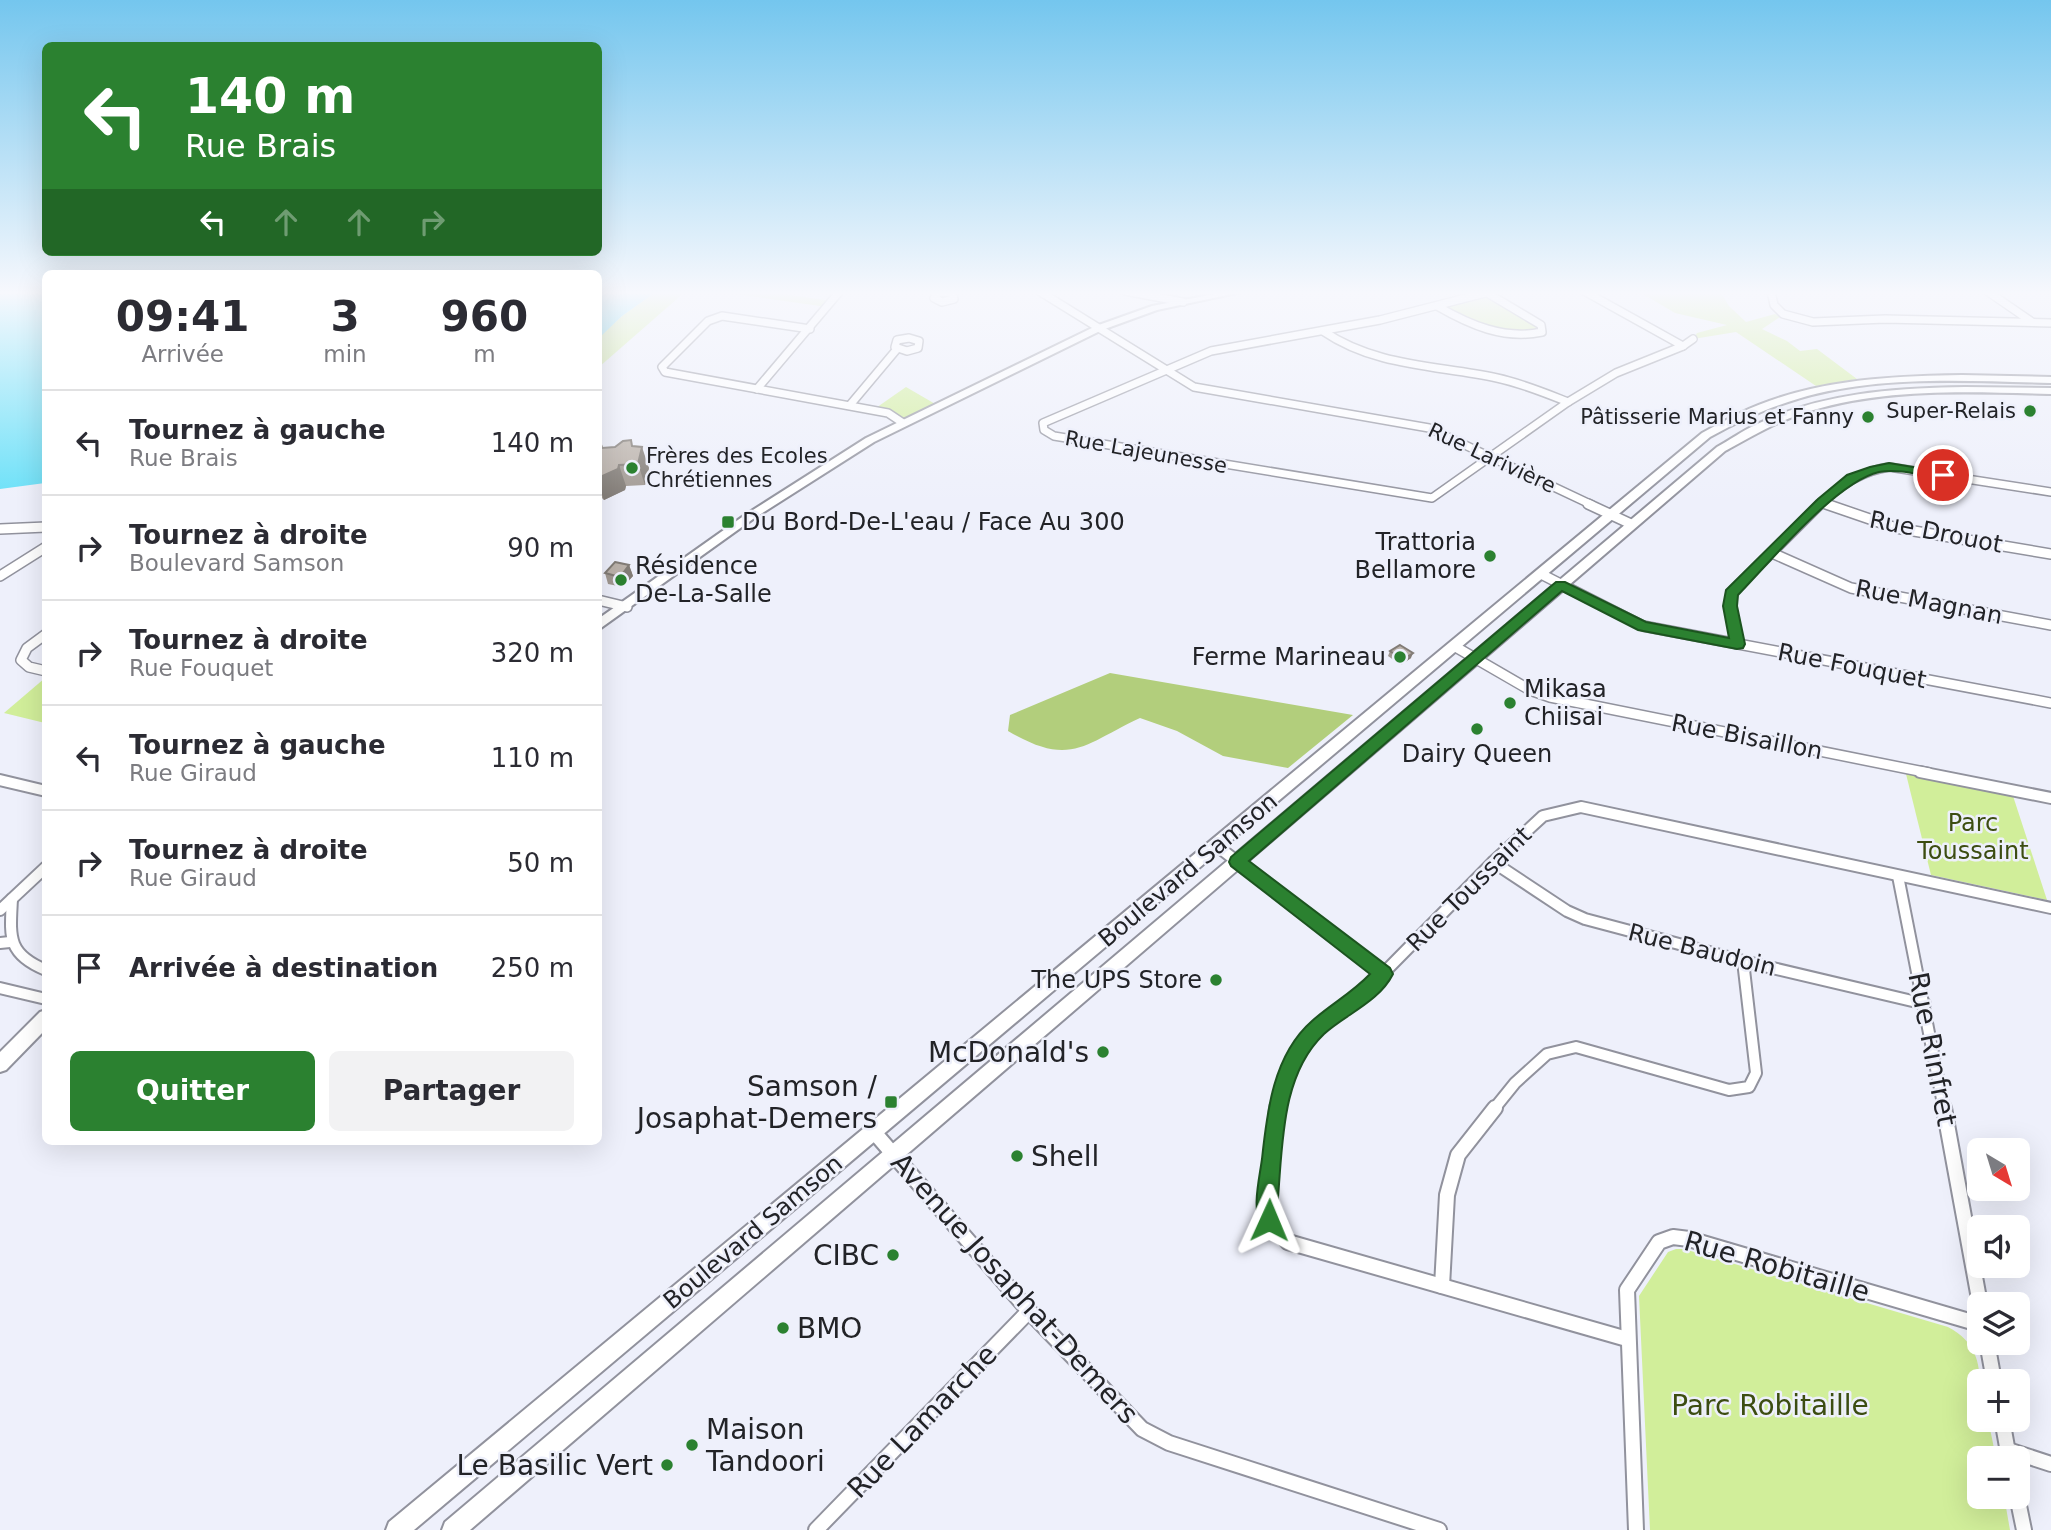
<!DOCTYPE html>
<html lang="fr">
<meta charset="utf-8">
<style>
body{margin:0;font-family:"DejaVu Sans",sans-serif;background:#f2f2f3;color:#2b2b33;height:100vh;display:flex;flex-direction:column;font-size:26px;white-space:nowrap}
*{box-sizing:border-box;margin:0}
p{font-size:23px;color:#7c7c81}
.icon{flex:none;width:38px;height:38px;fill:none;stroke:currentColor;stroke-width:2;stroke-linecap:round;stroke-linejoin:round}
.map{position:relative;flex:1;overflow:hidden}
.drawer{position:absolute;left:42px;top:270px;width:560px;height:875px;display:flex;flex-direction:column;background:#fff;border-radius:10px;box-shadow:0 7px 28px #0002}
.drawer>*{flex:none}
.guide{position:absolute;left:42px;top:42px;width:560px;height:214px;border-radius:10px;box-shadow:0 7px 28px #0002;background:#2b8130;color:#fff;overflow:hidden}
.needle{width:46px;rotate:142deg}
.fabs{position:absolute;left:1967px;top:1138px;display:grid;gap:14px}
.fabs a{display:grid;place-items:center;width:63px;height:63px;border-radius:10px;background:#fff;box-shadow:0 7px 28px #0002;font-size:35px}
.pin{position:absolute;display:grid;place-items:center;width:60px;height:60px;color:#fff;margin:-30px;border:4px solid #fff;border-radius:50%;box-shadow:0 2px 7px #0007}
.me{position:absolute;width:77px;margin:-38px;rotate:1deg;stroke-linejoin:round;filter:drop-shadow(0 0 5px #0008)}
.turn{display:flex;align-items:center;gap:24px;height:147px;padding:0 28px;font-size:32px}
.turn .icon{width:91px;height:91px;stroke-width:2.5}
.turn b{display:block;font-size:49px;line-height:60px}
.lanes{display:flex;align-items:center;height:66px;padding:0 28px;background:#0003;justify-content:center;gap:35px;direction:ltr}
.lanes .off{opacity:.35}
.eta{display:flex;justify-content:space-evenly;align-items:center;height:119px;text-align:center}
.eta b{font-size:42px;font-weight:700;line-height:49px}
.cta{display:flex;gap:14px;margin-top:auto;padding:14px 28px}
.cta a{flex:1;height:80px;border-radius:10px;background:#2b8130;color:#fff;font-size:28px;font-weight:700;line-height:80px;text-align:center}
.cta a+a{background:#f2f2f3;color:#2b2b33}
ul{padding:0;list-style:none}
li{display:flex;align-items:center;gap:21px;height:105px;padding:0 28px;border-top:2px solid #e1e1e2}
li div{flex:1}
li b{display:block;font-size:26px}
li em{font-style:normal}
.map>svg:first-child{display:block}
.green{fill:#d1ee9a}
.forest{fill:#b2ce7c}
.water{fill:#67e0f8}
.lines{fill:none;stroke-linecap:round;stroke-linejoin:round}
.street-far3-casing{stroke:#91929d;stroke-width:10}
.street-far2-casing{stroke:#91929d;stroke-width:12}
.street-far1-casing{stroke:#91929d;stroke-width:14}
.street-casing{stroke:#91929d;stroke-width:18}
.secondary-casing{stroke:#91929d;stroke-width:4}
.street-far3{stroke:#fff;stroke-width:7}
.street-far2{stroke:#fff;stroke-width:9}
.street-far1{stroke:#fff;stroke-width:10}
.street{stroke:#fff;stroke-width:14}
.secondary{fill:#fff;fill-rule:evenodd}
.wall{fill:#a09891}
.shaded-wall{fill:#827c76}
.building{fill:#bab1a9;stroke:#827c76;stroke-width:2}
.route{fill:#2b8130;stroke:#1c541f;stroke-width:2}
.poi-dot{fill:#2b8130;stroke:#eef0fb;stroke-width:2.5}
.labels{text-anchor:middle;stroke-width:5;stroke-linejoin:round;paint-order:stroke}
.far-poi-label{font-size:21px;fill:#222327;stroke:#eef0fb;text-anchor:end}
.far-street-label{font-size:21px;fill:#222327;stroke:#eef0fb}
.poi-label{font-size:24px;fill:#222327;stroke:#eef0fb;text-anchor:start}
.street-label{font-size:24px;fill:#222327;stroke:#eef0fb}
.park-label{font-size:24px;fill:#3c4d11;stroke:#eef0fb}
.near-street-label{font-size:28px;fill:#222327;stroke:#eef0fb}
.near-poi-label{font-size:28px;fill:#222327;stroke:#eef0fb;text-anchor:end}
.near-park-label{font-size:28px;fill:#3c4d11;stroke:#eef0fb}
</style>
<div class="map">
<svg width="2051" height="1530" viewBox="0 0 2051 1530">
<rect width="100%" height="100%" fill="#eef0fb"/>
<g class="green">
<polygon points="657,291 686,291 599,367 598,338 622,316"/>
<polygon points="715,291 785,291 783,294 831,301 827,307"/>
<polygon points="1638,291 1689,294 1687,291 1701,291 1707,295 1721,293 1729,306 1746,322 1775,314 1780,317 1762,329 1787,341 1800,351 1817,349 1857,379 1816,386 1736,332 1693,339 1697,333 1727,325 1675,313"/>
<polygon points="1487,293 1544,329 1530,336 1471,325 1437,306"/>
<polygon points="906,387 937,405 903,423 873,410"/>
<polygon points="45,678 45,723 4,713"/>
<polygon points="1906,774 2013,796 2047,900 1931,875"/>
<path d="M1676,1249h8l264,78c40,21 31,55 31,92h9l8,39h-17v38h25l6,34h-360l-11,-234 29,-44z"/>
</g>
<path class="forest" d="M1110,673l243,42 -65,53 -65,-12 -46,-25 -37,-13c-56,26 -69,50 -132,13l2,-16z"/>
<g class="water">
<polygon points="0,291 46,291 45,483 0,489"/>
<polygon points="599,291 657,291 622,316 599,338"/>
</g>
<g class="lines">
<defs>
<g id="street-far3">
<polyline points="1039,291 1194,387 1429,428 1592,505"/>
<polyline points="1125,291 1183,302"/>
<polyline points="1493,291 1380,320 1211,351 1043,423 1044,430 1054,436 1432,498 1568,402 1616,373 1683,346 1584,291"/>
<polyline points="1771,291 1774,305 1783,314 1813,322 1885,319 2051,323"/>
<polyline points="1987,291 2032,322"/>
<polygon points="947,292 953,294 954,299 942,302 934,298 937,293"/>
<path d="M1437,306c33,19 67,34 105,26l-1,-7 -57,-34"/>
<polyline points="810,329 722,316 708,321 662,367 665,372 888,413 903,423"/>
<path d="M1323,331c53,36 113,34 174,47 24,5 48,15 71,24"/>
<polygon points="909,338 919,341 918,348 907,351 895,347 897,340"/>
<polyline points="1683,346 1693,339"/>
<polyline points="757,389 840,291"/>
<polyline points="850,405 897,349"/>
<polyline points="1822,502 1830,505"/>
<path d="M1819,505c20,-19 42,-34 70,-38l162,25"/>
</g>
<g id="street-far2">
<polyline points="1588,504 1631,524"/>
<polyline points="1826,504 1896,528 2051,554"/>
<polyline points="0,529 46,527"/>
<polyline points="1772,553 1851,588 2051,625"/>
<polyline points="1541,574 1643,626 2051,703"/>
<polyline points="0,576 46,547"/>
<polyline points="598,600 627,607"/>
<polyline points="46,634 27,648 21,660 29,667 46,671"/>
<polyline points="1737,644 1730,605 1731,593 1820,504"/>
<polyline points="1454,646 1530,690 1550,697 1929,773"/>
</g>
<g id="street-far1">
<polyline points="1920,772 2051,798"/>
<polyline points="0,780 46,791"/>
<polyline points="1217,846 1383,974"/>
<polyline points="1493,862 1567,911 1585,919 1743,961 1925,1004"/>
<polyline points="1898,876 1944,1109"/>
<path d="M12,899c-2,38 -5,55 34,71"/>
<polyline points="0,910 46,867"/>
<polyline points="0,943 10,942"/>
<polyline points="0,988 46,999"/>
<polyline points="1277,1109 1296,1057 1317,1028 1360,997 1493,862 1543,816 1581,807 2051,908"/>
<polyline points="1494,1109 1515,1083 1547,1054 1576,1047 1729,1090 1749,1087 1756,1073 1743,961"/>
</g>
<g id="street">
<polyline points="1277,1108 1267,1208 1269,1220 1288,1242 1627,1339"/>
<polyline points="1944,1108 1980,1304"/>
<polyline points="874,1132 1029,1311 1142,1429 1169,1443 1439,1530"/>
<polyline points="1442,1286 1447,1195 1458,1155 1495,1108"/>
<polyline points="1987,1342 1994,1381"/>
<polyline points="2002,1419 2009,1458"/>
<polyline points="2008,1450 2051,1464"/>
<polyline points="2017,1496 2024,1530"/>
<polyline points="816,1530 1029,1311"/>
<polyline points="1636,1530 1627,1290 1659,1242 1673,1237 1689,1239 1979,1324"/>
</g>
<g id="secondary">
<polygon points="1230,291 1246,291 1157,310 1102,330 874,442 753,519 598,630 598,619 745,515 866,438 1096,326 1152,306"/>
<path d="M1962,375l89,2v6c-86,-2 -180,-9 -263,19 -28,9 -53,21 -78,35l-1296,1093h-28l3,-8 1313,-1089c13,-7 25,-14 38,-20 69,-33 148,-37 222,-38z"/>
<path d="M1965,387l86,1v6c-83,-2 -170,-7 -250,20 -27,9 -51,23 -76,37l-1255,1079h-28l3,-8 1272,-1075c13,-7 25,-16 38,-22 65,-32 139,-37 210,-38z"/>
<polygon points="46,1010 46,1029 6,1070 0,1072 0,1052 40,1012"/>
</g>
</defs>
<use href="#street-far3" class="street-far3-casing"/>
<use href="#street-far2" class="street-far2-casing"/>
<use href="#street-far1" class="street-far1-casing"/>
<use href="#street" class="street-casing"/>
<use href="#secondary" class="secondary-casing"/>
<use href="#street-far3" class="street-far3"/>
<use href="#street-far2" class="street-far2"/>
<use href="#street-far1" class="street-far1"/>
<use href="#street" class="street"/>
<use href="#secondary" class="secondary"/>
</g>
<g class="wall">
<polygon points="598,431 603,448 633,446 649,468 645,485 626,486 625,490 604,500 598,494"/>
<polygon points="629,565 633,576 623,587 608,584 605,573"/>
<polygon points="1390,651 1411,658 1401,665 1388,656"/>
</g>
<g class="shaded-wall">
<polygon points="642,447 649,468 645,485 638,464"/>
<polygon points="619,465 626,486 625,490 604,500 598,484 598,478"/>
<polygon points="629,565 633,576 623,587 620,577"/>
<polygon points="1413,653 1411,658 1401,665 1403,660"/>
</g>
<g class="building">
<polygon points="598,434 602,448 615,447 623,441 631,440 632,446 642,447 638,464 619,465 618,469 598,478"/>
<polygon points="615,562 629,565 620,577 605,573"/>
<polygon points="1400,645 1413,653 1403,660 1390,651"/>
</g>
<linearGradient id="sky" x2="0" y2="1"><stop stop-color="#74c6ee"/><stop offset="0.58" stop-color="#f7f8fd"/><stop offset="1" stop-color="#f7f8fd" stop-opacity="0"/></linearGradient>
<rect width="2051" height="505" fill="url(#sky)"/>
<path class="route" d="M1889,463l54,9 6,3 -6,4c-20,-3 -44,-11 -64,-7 -43,10 -109,90 -141,123l-1,11 8,38 -2,4 -6,1 -99,-19 -76,-39 -313,270 141,107 3,6c-14,28 -47,40 -69,60 -45,43 -41,117 -47,174l2,12 -3,8 -7,3 -8,-3c-9,-21 -2,-47 1,-69 5,-47 11,-104 50,-138 19,-17 40,-28 58,-47l-139,-108 -2,-4 2,-5 325,-275h9l81,40 83,16 -6,-32 3,-16 92,-91 29,-24 23,-8z"/>
<g class="poi-dot">
<circle cx="2030" cy="411" r="7"/>
<circle cx="1868" cy="417" r="7"/>
<circle cx="632" cy="468" r="7"/>
<rect x="721" y="515" width="14" height="14" rx="3.5"/>
<circle cx="1490" cy="556" r="7"/>
<circle cx="621" cy="580" r="7"/>
<circle cx="1400" cy="657" r="7"/>
<circle cx="1510" cy="703" r="7"/>
<circle cx="1477" cy="729" r="7"/>
<circle cx="1216" cy="980" r="7"/>
<circle cx="1103" cy="1052" r="7"/>
<rect x="884" y="1095" width="14" height="14" rx="3.5"/>
<circle cx="1017" cy="1156" r="7"/>
<circle cx="893" cy="1255" r="7"/>
<circle cx="783" cy="1328" r="7"/>
<circle cx="692" cy="1445" r="7"/>
<circle cx="667" cy="1465" r="7"/>
</g>
<g class="labels">
<g class="far-poi-label">
<text x="2016" y="418">Super-Relais</text>
<text x="1854" y="424">Pâtisserie Marius et Fanny</text>
<text x="646" y="463" text-anchor="start">Frères des Ecoles<tspan x="646" dy="24">Chrétiennes</tspan></text>
</g>
<g class="far-street-label">
<text transform="translate(1146 452) rotate(10)" y="7">Rue Lajeunesse</text>
<text transform="translate(1492 458) rotate(25)" y="7">Rue Larivière</text>
</g>
<g class="poi-label">
<text x="742" y="530">Du Bord-De-L'eau / Face Au 300</text>
<text x="1476" y="550" text-anchor="end">Trattoria<tspan x="1476" dy="28">Bellamore</tspan></text>
<text x="635" y="574">Résidence<tspan x="635" dy="28">De-La-Salle</tspan></text>
<text x="1386" y="665" text-anchor="end">Ferme Marineau</text>
<text x="1524" y="697">Mikasa<tspan x="1524" dy="28">Chiisai</tspan></text>
<text x="1477" y="762" text-anchor="middle">Dairy Queen</text>
<text x="1202" y="988" text-anchor="end">The UPS Store</text>
</g>
<g class="street-label">
<text transform="translate(1936 532) rotate(11)" y="8">Rue Drouot</text>
<text transform="translate(1929 602) rotate(11)" y="8">Rue Magnan</text>
<text transform="translate(1852 666) rotate(11)" y="8">Rue Fouquet</text>
<text transform="translate(1747 737) rotate(11)" y="8">Rue Bisaillon</text>
<text transform="translate(1188 870) rotate(-40)" y="8">Boulevard Samson</text>
<text transform="translate(1469 889) rotate(-45)" y="8">Rue Toussaint</text>
<text transform="translate(1702 950) rotate(14)" y="8">Rue Baudoin</text>
<text transform="translate(753 1232) rotate(-40)" y="8">Boulevard Samson</text>
</g>
<g class="park-label">
<text x="1973" y="831">Parc<tspan x="1973" dy="28">Toussaint</tspan></text>
</g>
<g class="near-street-label">
<text transform="translate(1933 1049) rotate(79)" y="10">Rue Rinfret</text>
<text transform="translate(1777 1266) rotate(16)" y="10">Rue Robitaille</text>
<text transform="translate(1015 1288) rotate(48)" y="10">Avenue Josaphat-Demers</text>
<text transform="translate(922 1421) rotate(-46)" y="10">Rue Lamarche</text>
</g>
<g class="near-poi-label">
<text x="1089" y="1062">McDonald's</text>
<text x="877" y="1096">Samson /<tspan x="877" dy="32">Josaphat-Demers</tspan></text>
<text x="1031" y="1166" text-anchor="start">Shell</text>
<text x="879" y="1265">CIBC</text>
<text x="797" y="1338" text-anchor="start">BMO</text>
<text x="706" y="1439" text-anchor="start">Maison<tspan x="706" dy="32">Tandoori</tspan></text>
<text x="653" y="1475">Le Basilic Vert</text>
</g>
<g class="near-park-label">
<text x="1770" y="1415">Parc Robitaille</text>
</g>
</g>
</svg>
<div class="fabs">
<a><svg class="needle" viewBox="-14 -14 28 28"><path d="M0-13l5 13h-10z" fill="#e53935"/><path d="M0 13l5-13h-10z" fill="#7c7c81"/></svg></a>
<a><svg class="icon" aria-label="sound" viewBox="0 0 24 24"><path d="M4 9h4l5-4v14l-5-4H4zM17 9q2 3 0 6"/></svg></a>
<a><svg class="icon" aria-label="layers" viewBox="0 0 24 24"><path d="M12 4l9 5-9 5-9-5zM3 14l9 5 9-5"/></svg></a>
<a>+</a>
<a>−</a>
</div>
<div class="pin" style="left:1943px;top:475px;background:#d93025"><svg class="icon" aria-label="arrive" viewBox="0 0 24 24"><path d="M6 21V4h12l-3 4 3 4H6"/></svg></div>
<svg class="me" style="left:1269px;top:1220px" viewBox="-20 -20 40 40"><path d="M0-17L14 15 0 8-14 15z" fill="#2b8130" stroke="#fff" stroke-width="4"/></svg>
<div class="guide">
<div class="turn"><svg class="icon" aria-label="left" viewBox="0 0 24 24"><path d="M17 20v-9H6M10 6l-5 5 5 5"/></svg><div><b>140 m</b>Rue Brais</div></div>
<div class="lanes"><svg class="icon" aria-label="left" viewBox="0 0 24 24"><path d="M17 20v-9H6M10 6l-5 5 5 5"/></svg><svg class="icon off" aria-label="ahead" viewBox="0 0 24 24"><path d="M12 20V5M6 11l6-6 6 6"/></svg><svg class="icon off" aria-label="ahead" viewBox="0 0 24 24"><path d="M12 20V5M6 11l6-6 6 6"/></svg><svg class="icon off" aria-label="right" viewBox="0 0 24 24"><path d="M7 20v-9h11M14 6l5 5-5 5"/></svg></div>
</div>
<section class="drawer">
<div class="eta">
<div><b>09:41</b><p>Arrivée</p></div>
<div><b>3</b><p>min</p></div>
<div><b>960</b><p>m</p></div>
</div>
<ul>
<li><svg class="icon" aria-label="left" viewBox="0 0 24 24"><path d="M17 20v-9H6M10 6l-5 5 5 5"/></svg><div><b>Tournez à gauche</b><p>Rue Brais</p></div><em>140 m</em></li>
<li><svg class="icon" aria-label="right" viewBox="0 0 24 24"><path d="M7 20v-9h11M14 6l5 5-5 5"/></svg><div><b>Tournez à droite</b><p>Boulevard Samson</p></div><em>90 m</em></li>
<li><svg class="icon" aria-label="right" viewBox="0 0 24 24"><path d="M7 20v-9h11M14 6l5 5-5 5"/></svg><div><b>Tournez à droite</b><p>Rue Fouquet</p></div><em>320 m</em></li>
<li><svg class="icon" aria-label="left" viewBox="0 0 24 24"><path d="M17 20v-9H6M10 6l-5 5 5 5"/></svg><div><b>Tournez à gauche</b><p>Rue Giraud</p></div><em>110 m</em></li>
<li><svg class="icon" aria-label="right" viewBox="0 0 24 24"><path d="M7 20v-9h11M14 6l5 5-5 5"/></svg><div><b>Tournez à droite</b><p>Rue Giraud</p></div><em>50 m</em></li>
<li><svg class="icon" aria-label="arrive" viewBox="0 0 24 24"><path d="M6 21V4h12l-3 4 3 4H6"/></svg><div><b>Arrivée à destination</b></div><em>250 m</em></li>
</ul>
<div class="cta"><a>Quitter</a><a>Partager</a></div>
</section>
</div>
